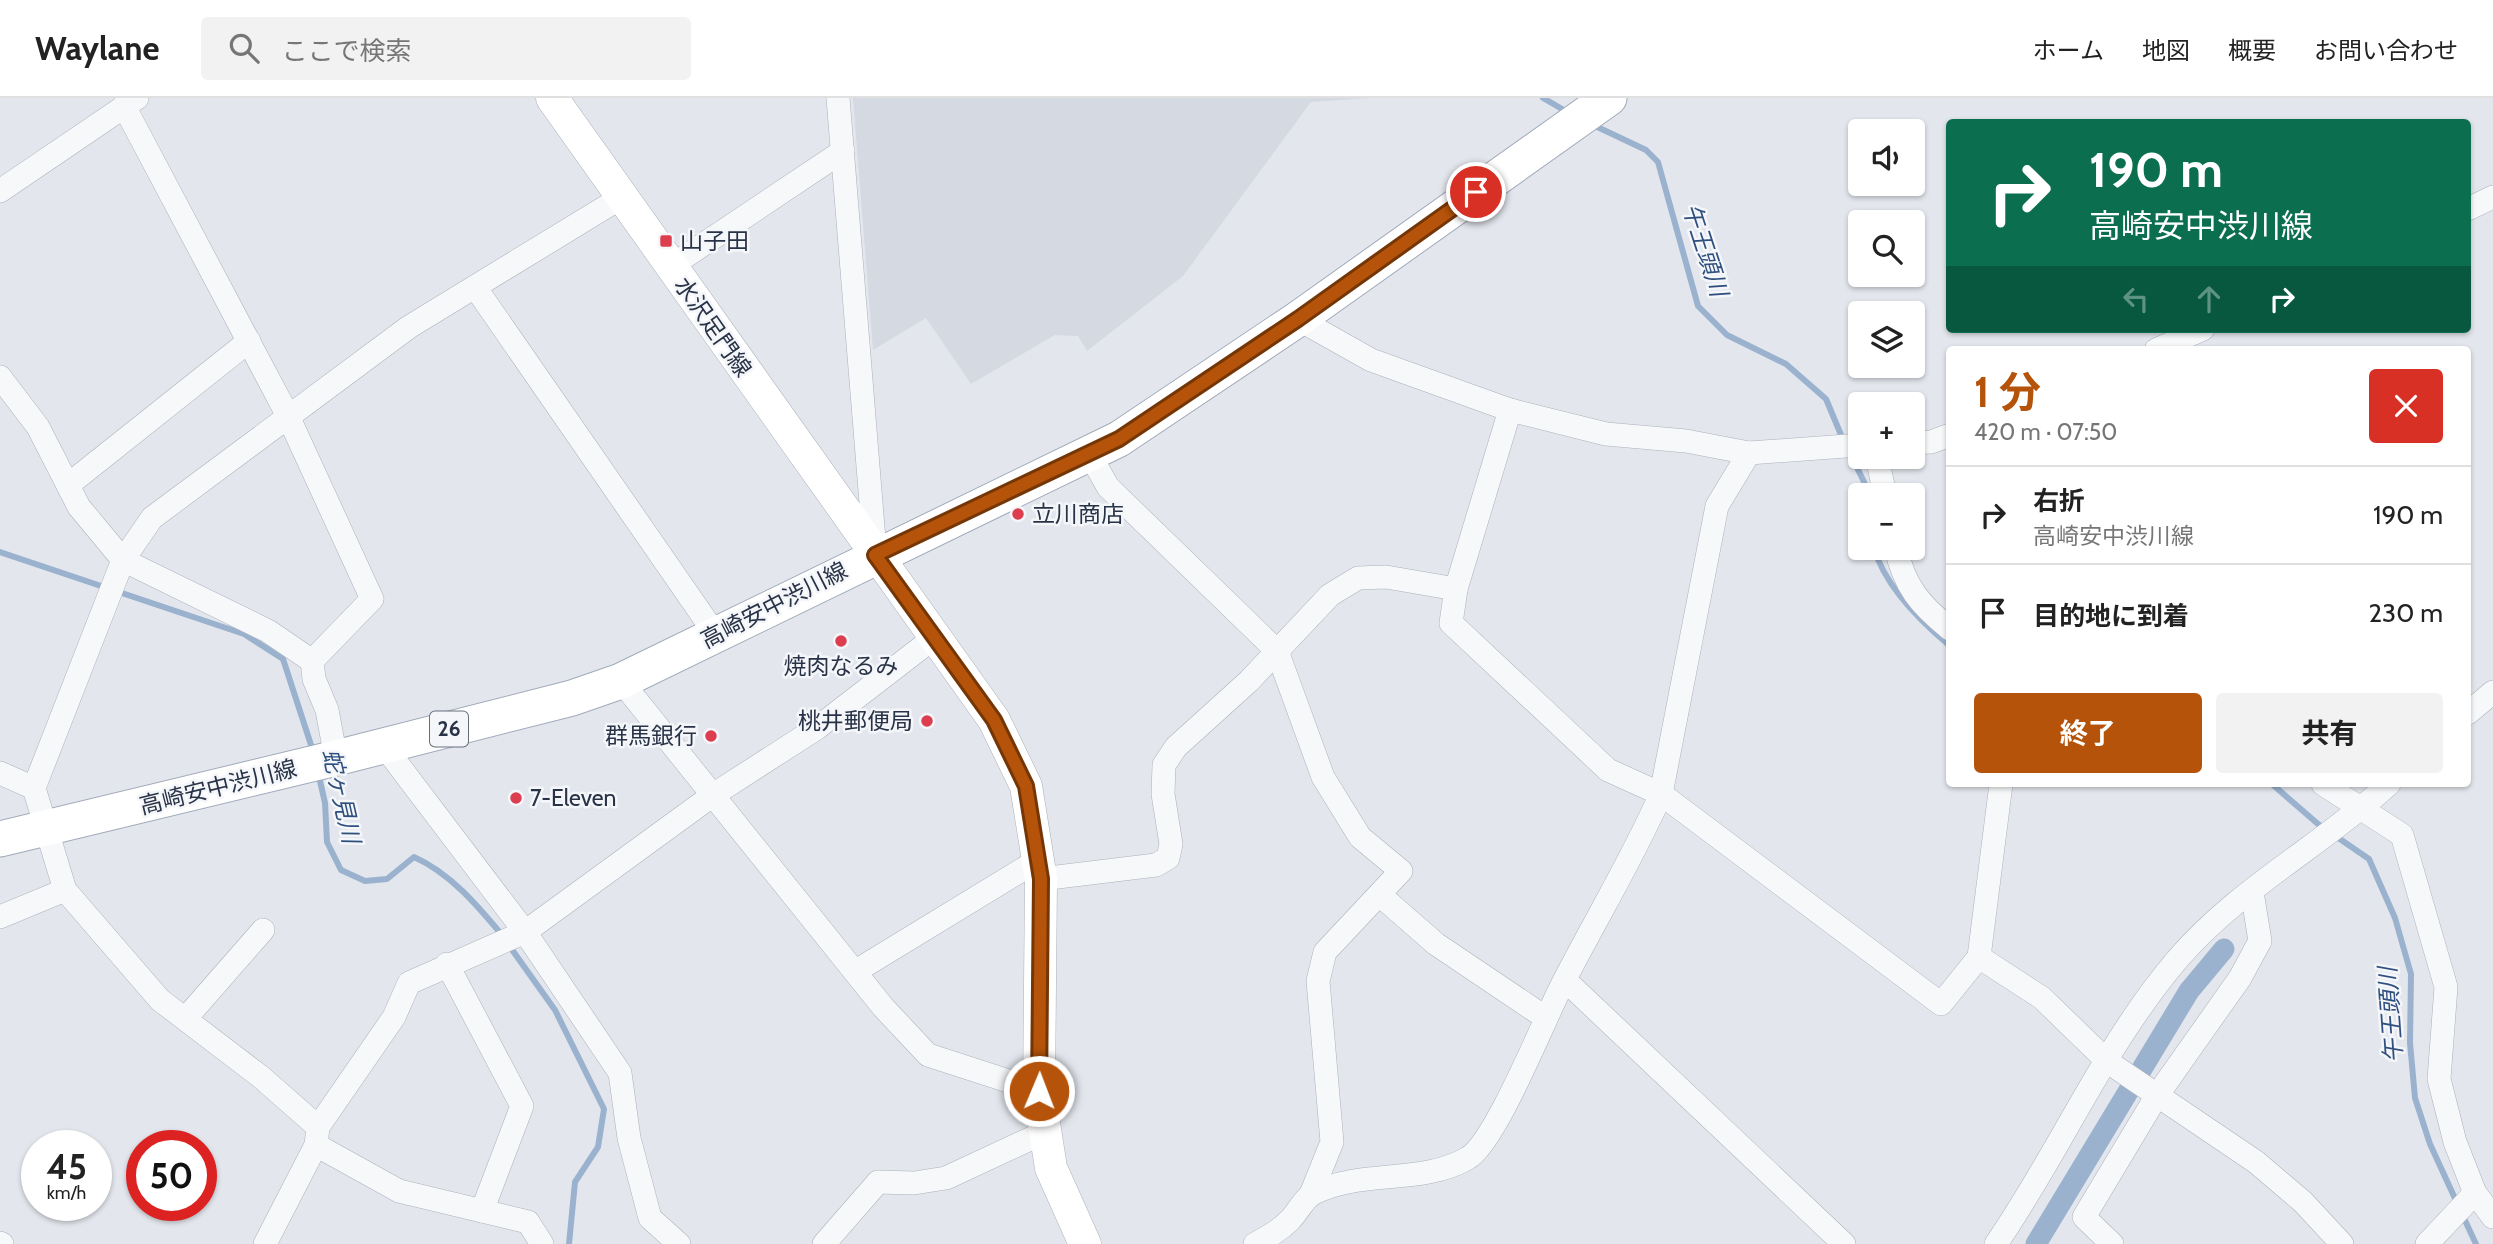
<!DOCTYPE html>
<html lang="ja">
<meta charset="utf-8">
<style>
body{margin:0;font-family:Cabin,"Noto Sans JP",sans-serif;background:#f2f2f2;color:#222;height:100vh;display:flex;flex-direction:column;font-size:26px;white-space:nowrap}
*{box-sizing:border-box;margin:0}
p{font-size:23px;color:#767676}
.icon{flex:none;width:38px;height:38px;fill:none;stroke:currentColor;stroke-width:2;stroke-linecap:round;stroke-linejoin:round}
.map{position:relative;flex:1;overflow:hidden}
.side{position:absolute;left:1946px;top:248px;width:525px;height:441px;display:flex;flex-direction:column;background:#fff;border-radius:7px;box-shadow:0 2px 5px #0004}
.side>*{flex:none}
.guide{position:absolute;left:1946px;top:21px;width:525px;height:214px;border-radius:7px;box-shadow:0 2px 5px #0004;background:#0b6e4f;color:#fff;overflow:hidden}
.buttons{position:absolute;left:1848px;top:21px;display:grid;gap:14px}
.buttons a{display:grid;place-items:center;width:77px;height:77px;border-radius:7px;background:#fff;box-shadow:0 2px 5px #0004;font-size:35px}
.speed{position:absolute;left:21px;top:1032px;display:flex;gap:14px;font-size:35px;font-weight:700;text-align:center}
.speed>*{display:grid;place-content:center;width:91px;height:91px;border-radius:50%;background:#fff;box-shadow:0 2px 5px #0004;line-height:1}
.speed small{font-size:18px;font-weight:400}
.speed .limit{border:10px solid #d22;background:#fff;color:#111}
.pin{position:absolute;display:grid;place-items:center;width:60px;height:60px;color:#fff;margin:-30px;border:4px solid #fff;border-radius:50%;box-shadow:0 2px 7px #0007}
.me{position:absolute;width:77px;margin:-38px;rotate:1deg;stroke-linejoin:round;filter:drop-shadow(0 0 5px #0008)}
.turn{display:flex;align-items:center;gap:24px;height:147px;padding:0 28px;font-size:32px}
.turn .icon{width:91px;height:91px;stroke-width:2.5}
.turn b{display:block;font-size:49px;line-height:60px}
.lanes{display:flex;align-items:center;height:66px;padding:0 28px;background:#0003;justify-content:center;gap:35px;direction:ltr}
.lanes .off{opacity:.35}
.round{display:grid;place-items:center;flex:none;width:74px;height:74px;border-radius:7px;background:#f2f2f2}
.headline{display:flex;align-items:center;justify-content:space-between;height:119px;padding:0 28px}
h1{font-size:42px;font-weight:700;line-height:52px;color:#b45309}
.cta{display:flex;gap:14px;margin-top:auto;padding:14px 28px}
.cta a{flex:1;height:80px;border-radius:7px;background:#b45309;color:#fff;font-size:28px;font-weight:700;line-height:80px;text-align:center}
.cta a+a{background:#f2f2f2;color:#222}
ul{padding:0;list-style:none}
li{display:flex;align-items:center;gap:21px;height:98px;padding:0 28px;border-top:2px solid #e0e0e0}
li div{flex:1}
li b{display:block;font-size:26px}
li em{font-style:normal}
header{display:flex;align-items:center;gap:42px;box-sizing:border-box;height:98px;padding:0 35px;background:#fff;border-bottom:2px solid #e0e0e0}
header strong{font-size:33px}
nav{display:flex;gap:38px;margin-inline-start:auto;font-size:24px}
.search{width:490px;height:63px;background:#f2f2f2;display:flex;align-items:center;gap:18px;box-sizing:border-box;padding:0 24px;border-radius:7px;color:#767676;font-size:26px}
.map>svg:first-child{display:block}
.built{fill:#d4d9e2}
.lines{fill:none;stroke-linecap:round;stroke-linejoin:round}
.stream{stroke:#9bb2cf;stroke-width:6}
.canal{stroke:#9bb2cf;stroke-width:21}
.minor-casing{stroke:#abb1bb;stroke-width:24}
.secondary-casing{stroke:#abb1bb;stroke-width:33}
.primary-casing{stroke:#a1aaba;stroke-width:37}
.minor{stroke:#f7f8fa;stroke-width:23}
.secondary{stroke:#fff;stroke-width:32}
.primary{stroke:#fff;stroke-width:35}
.route-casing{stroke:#753606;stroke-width:18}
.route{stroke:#b45309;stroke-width:12}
.poi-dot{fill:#dc3e4f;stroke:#f4f6f9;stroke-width:2.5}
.labels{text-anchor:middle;stroke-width:5;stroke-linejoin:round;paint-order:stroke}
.shield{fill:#f4f6f9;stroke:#666e7c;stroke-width:2}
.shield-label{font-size:21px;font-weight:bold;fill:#293347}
.poi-label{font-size:23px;fill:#293347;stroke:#f4f6f9;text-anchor:start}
.street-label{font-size:23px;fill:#293347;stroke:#f4f6f9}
.water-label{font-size:24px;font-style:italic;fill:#2f4f7f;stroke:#f4f6f9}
</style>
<header>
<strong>Waylane</strong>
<div class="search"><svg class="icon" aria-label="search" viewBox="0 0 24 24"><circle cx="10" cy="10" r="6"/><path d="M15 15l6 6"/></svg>ここで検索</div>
<nav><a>ホーム</a><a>地図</a><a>概要</a><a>お問い合わせ</a></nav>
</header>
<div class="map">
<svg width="2493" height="1146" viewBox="0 0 2493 1146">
<rect width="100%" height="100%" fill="#e3e7ed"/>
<polygon class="built" points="853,0 1369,0 1311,4 1183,178 1087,253 1078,238 1055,237 971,286 926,220 873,252"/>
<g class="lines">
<g class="stream">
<polyline points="1543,0 1569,15"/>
<polyline points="1591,26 1646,52 1658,64 1698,208 1727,237 1786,266 1826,301 1844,344"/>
<polyline points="1849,353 1865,386 1865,397"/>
<path d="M1874,450c11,38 46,73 76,98"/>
<polyline points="0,454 244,536 283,561 313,653"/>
<path d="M318,674l7,31 2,39 14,28 24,11 22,-2 27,-22c36,16 63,48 88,78"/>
<polyline points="2272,686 2318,726 2369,761 2395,820 2411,876 2410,945 2415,1000 2430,1046 2458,1107"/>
<polyline points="508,846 555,912 604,1011 598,1049 575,1084 569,1146"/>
<polyline points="2462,1116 2476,1146"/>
</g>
<polyline class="canal" points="2036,1146 2189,893 2224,851"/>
<defs>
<g id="minor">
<polyline points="838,0 875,454"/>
<polyline points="124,8 288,318 372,501 312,563"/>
<polyline points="0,93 137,0"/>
<polyline points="2468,111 2493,99"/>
<polyline points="671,168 843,53"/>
<polyline points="475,189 716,537"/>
<polyline points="1298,221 1371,262 1510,312 1606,336 1686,343 1749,355 1860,347"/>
<polyline points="2156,252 2203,231"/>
<polyline points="0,279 38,329 79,409 123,462 268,533 312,563 314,581 327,612 336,660"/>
<polyline points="1510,312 1456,491 1451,525 1608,672 1661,696 1941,906 1979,859 2042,900 2108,964 2256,1064 2303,1104 2342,1146"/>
<polyline points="1913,345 1931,344 1950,337"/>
<polyline points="1089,355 1108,389 1277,553 1323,679 1360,739 1401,773 1325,854 1318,883 1332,1044 1311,1096"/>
<polyline points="1877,359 1885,397"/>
<polyline points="68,387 249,243"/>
<path d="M1896,450c8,38 24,57 54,81"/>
<polyline points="621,583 883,909 928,957 1039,993"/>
<polyline points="2468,615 2493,594"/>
<polyline points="384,648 525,834 620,975 629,1040 650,1120 679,1146"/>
<polyline points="0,675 34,690"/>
<polyline points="2323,686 2402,737 2446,889 2439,981 2455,1044 2475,1095 2493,1119"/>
<polyline points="1041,781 1156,767 1168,760 1171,746 1163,696 1164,667 1176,649 1249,583 1330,497 1358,480 1386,479 1456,491"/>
<polyline points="1381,798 1436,846 1546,920"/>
<polyline points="0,819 65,792"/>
<polyline points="1979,859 2001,686"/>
<polyline points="447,866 522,1008 482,1113"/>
<polyline points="856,873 1038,762"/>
<polyline points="1565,882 1844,1146"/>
<polyline points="186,920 263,832"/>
<polyline points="318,1029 261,979 160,902 65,792 34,690 123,462 152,420 409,229 622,99"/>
<polyline points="316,1047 399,1093 528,1124 542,1146"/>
<polyline points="0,1145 2,1146"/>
<polyline points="265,1146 316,1047 318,1029 394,919 409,885 525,834 713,697 817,630 935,539"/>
<polyline points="824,1146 878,1084 914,1085 946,1080 1045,1034"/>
<path d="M1255,1146c13,-7 24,-13 35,-24 8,-8 14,-22 24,-27 49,-24 108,-8 154,-35 27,-15 76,-138 93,-171 33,-65 71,-127 100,-193l56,-288 32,-53"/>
<path d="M1996,1146c63,-91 108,-198 180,-283 60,-71 145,-115 213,-177"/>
<polyline points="2112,1146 2084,1119 2156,999 2240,880 2260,843 2252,794"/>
<polyline points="2427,1146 2475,1095"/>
</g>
<polyline id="secondary" points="552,0 994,622 1026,688 1041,781 1039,993 1051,1070 1085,1146"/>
<polyline id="primary" points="0,741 336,660 572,600 621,583 1119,341 1298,221 1609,0"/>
</defs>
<use href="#minor" class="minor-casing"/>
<use href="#secondary" class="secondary-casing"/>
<use href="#primary" class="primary-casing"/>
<use href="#minor" class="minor"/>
<use href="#secondary" class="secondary"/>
<use href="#primary" class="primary"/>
</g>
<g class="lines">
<defs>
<polyline id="route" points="1039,993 1041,781 1026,688 994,622 875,457 1119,341 1298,221 1476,94"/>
</defs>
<use href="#route" class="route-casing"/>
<use href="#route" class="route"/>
</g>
<g class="poi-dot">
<rect x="659" y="136" width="14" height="14" rx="3.5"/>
<circle cx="1018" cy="416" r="7"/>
<circle cx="841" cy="543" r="7"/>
<circle cx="927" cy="623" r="7"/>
<circle cx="711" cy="638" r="7"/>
<circle cx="516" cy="700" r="7"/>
</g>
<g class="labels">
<rect class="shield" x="430" y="613.5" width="38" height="35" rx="5"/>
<g class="shield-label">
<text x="449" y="638">26</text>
</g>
<g class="poi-label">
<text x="680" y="151">山子田</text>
<text x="1032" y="424">立川商店</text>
<text x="841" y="576" text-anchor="middle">焼肉なるみ</text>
<text x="913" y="631" text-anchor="end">桃井郵便局</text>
<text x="697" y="646" text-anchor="end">群馬銀行</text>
<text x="530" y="708">7-Eleven</text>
</g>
<g class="street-label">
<text transform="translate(713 229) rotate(55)" y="8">水沢足門線</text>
<text transform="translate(774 507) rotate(-27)" y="8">高崎安中渋川線</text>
<text transform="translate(218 689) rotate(-14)" y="8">高崎安中渋川線</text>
</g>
<g class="water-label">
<text transform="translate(1705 152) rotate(72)" y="8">午王頭川</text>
<text transform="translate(341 698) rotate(77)" y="8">蛇ヶ見川</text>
<text transform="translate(2391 917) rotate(-94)" y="8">午王頭川</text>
</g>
</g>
</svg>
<div class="buttons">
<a><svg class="icon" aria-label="sound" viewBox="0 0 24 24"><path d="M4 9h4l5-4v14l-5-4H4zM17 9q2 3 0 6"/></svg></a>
<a><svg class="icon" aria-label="search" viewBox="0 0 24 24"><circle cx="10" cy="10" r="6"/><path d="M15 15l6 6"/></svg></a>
<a><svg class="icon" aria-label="layers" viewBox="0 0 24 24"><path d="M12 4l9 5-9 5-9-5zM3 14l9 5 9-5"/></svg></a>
<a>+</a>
<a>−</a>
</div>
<div class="speed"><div>45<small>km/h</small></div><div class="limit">50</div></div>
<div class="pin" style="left:1476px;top:94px;background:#d93025"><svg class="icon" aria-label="arrive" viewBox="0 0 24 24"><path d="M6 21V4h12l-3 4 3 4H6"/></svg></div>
<svg class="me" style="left:1039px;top:993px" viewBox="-20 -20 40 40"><circle r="17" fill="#b45309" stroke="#fff" stroke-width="3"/><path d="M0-11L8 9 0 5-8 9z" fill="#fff"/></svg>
<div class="guide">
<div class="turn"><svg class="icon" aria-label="right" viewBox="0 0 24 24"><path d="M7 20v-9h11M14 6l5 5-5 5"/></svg><div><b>190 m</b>高崎安中渋川線</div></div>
<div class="lanes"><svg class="icon off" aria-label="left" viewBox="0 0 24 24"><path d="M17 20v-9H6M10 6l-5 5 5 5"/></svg><svg class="icon off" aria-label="ahead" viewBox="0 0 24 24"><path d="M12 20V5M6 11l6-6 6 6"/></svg><svg class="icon" aria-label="right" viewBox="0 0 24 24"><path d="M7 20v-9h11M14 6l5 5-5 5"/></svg></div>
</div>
<section class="side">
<div class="headline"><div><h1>1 分</h1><p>420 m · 07:50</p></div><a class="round" style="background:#d93025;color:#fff"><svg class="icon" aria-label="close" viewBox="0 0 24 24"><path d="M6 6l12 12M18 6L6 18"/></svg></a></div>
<ul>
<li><svg class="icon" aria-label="right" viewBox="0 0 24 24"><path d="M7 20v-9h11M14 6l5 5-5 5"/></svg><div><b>右折</b><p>高崎安中渋川線</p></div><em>190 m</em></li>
<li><svg class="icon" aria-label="arrive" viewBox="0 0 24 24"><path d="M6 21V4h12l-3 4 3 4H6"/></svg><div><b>目的地に到着</b></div><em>230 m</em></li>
</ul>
<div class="cta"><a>終了</a><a>共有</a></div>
</section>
</div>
